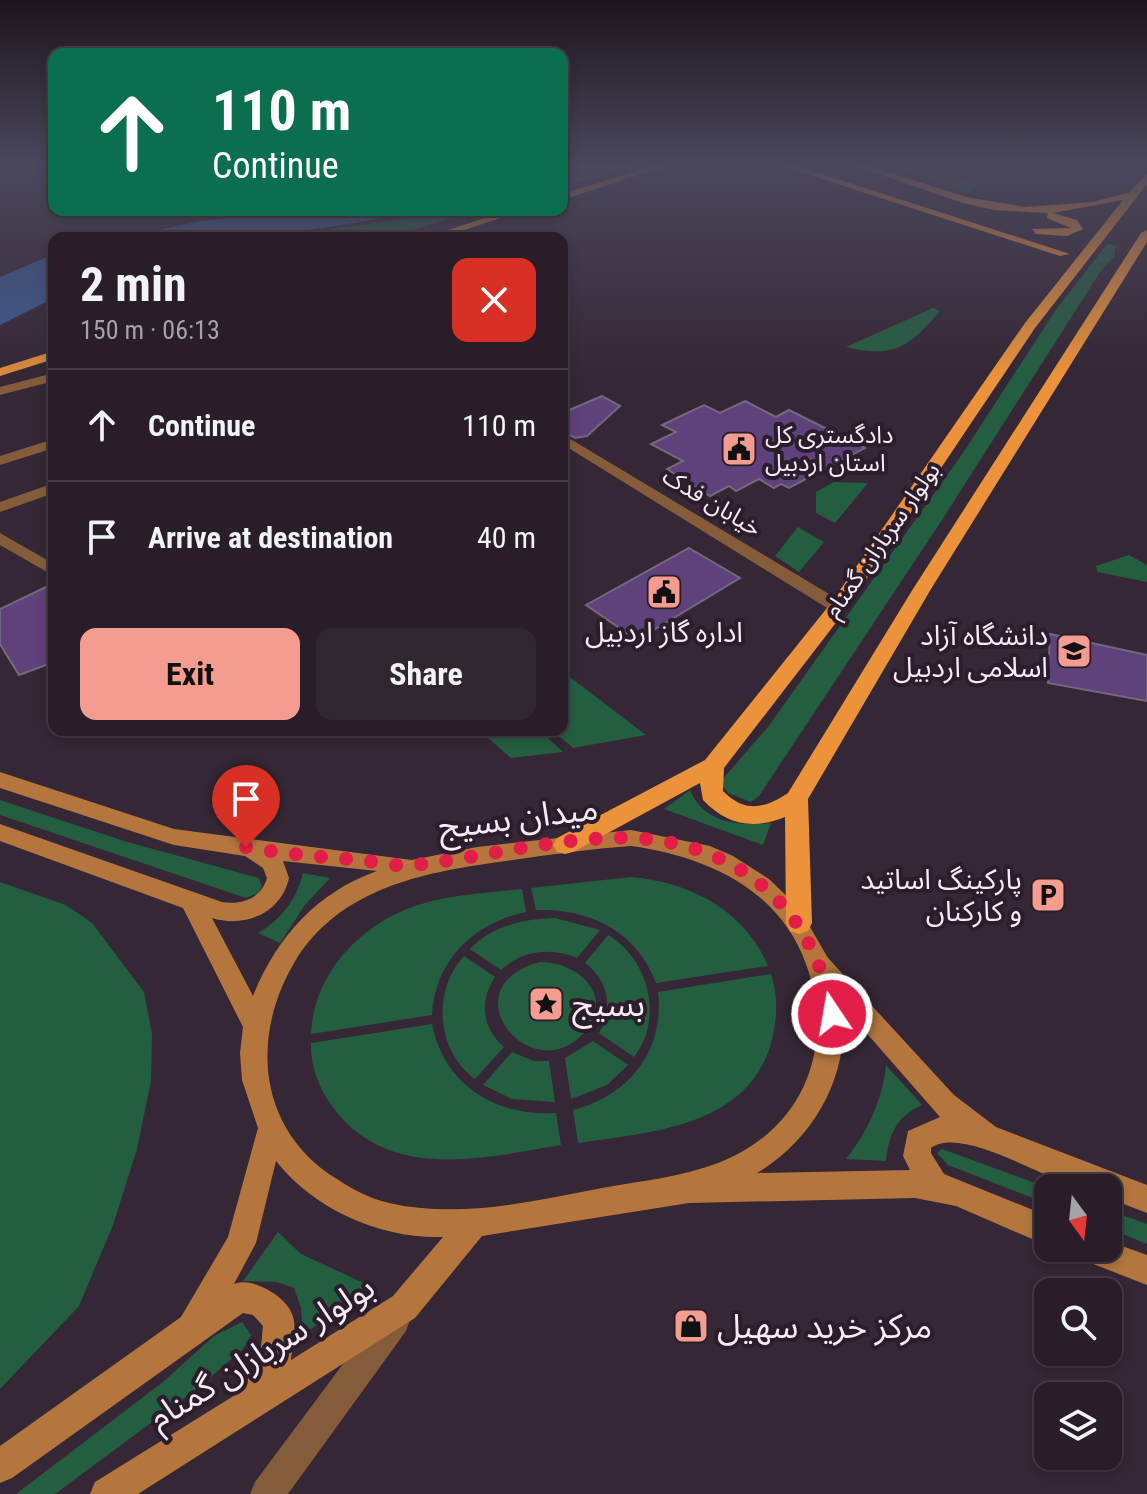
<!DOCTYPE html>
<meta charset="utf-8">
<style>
body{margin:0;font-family:"Roboto Condensed","Noto Sans Arabic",sans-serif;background:#302630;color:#f1f3f6;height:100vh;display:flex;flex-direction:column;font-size:30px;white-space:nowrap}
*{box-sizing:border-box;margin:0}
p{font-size:26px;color:#a5a2a8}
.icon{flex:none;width:44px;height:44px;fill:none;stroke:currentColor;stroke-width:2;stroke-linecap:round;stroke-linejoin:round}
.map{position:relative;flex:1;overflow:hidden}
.drawer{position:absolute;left:48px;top:232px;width:520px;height:504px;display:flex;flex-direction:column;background:#281d28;border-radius:16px;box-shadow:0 4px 12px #0003,0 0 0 2px #443b45}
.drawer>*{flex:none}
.banner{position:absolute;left:48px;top:48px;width:520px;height:168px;border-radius:16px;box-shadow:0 4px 12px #0003,0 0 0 2px #443b45;background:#0b6e4f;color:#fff;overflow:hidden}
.needle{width:52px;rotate:165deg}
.fabs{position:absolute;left:1034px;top:1174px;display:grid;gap:16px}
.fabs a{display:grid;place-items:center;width:88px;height:88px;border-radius:16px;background:#281d28;box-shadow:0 4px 12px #0003,0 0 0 2px #443b45;font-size:40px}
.pin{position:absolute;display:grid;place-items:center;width:68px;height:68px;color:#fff;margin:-82px -34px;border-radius:50% 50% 50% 0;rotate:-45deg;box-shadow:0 0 8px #0007}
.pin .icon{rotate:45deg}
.me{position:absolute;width:88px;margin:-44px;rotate:348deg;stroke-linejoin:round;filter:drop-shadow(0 0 6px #0008)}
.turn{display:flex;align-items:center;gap:28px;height:168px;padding:0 32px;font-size:36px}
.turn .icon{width:104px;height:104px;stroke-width:2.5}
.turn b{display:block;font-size:56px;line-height:68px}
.round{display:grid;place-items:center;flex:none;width:84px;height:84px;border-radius:16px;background:#302630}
.overview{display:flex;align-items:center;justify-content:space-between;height:136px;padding:0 32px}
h1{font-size:48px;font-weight:700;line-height:60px}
.action{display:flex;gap:16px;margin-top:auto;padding:16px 32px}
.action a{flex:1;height:92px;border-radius:16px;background:#f59c90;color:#111;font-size:32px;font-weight:700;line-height:92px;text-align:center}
.action a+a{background:#302630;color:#f1f3f6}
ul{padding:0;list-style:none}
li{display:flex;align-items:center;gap:24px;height:112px;padding:0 32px;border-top:2px solid #443b45}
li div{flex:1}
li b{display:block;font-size:30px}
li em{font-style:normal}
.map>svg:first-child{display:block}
.green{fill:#245e41}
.water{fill:#3b5890}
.building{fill:#5f417b;stroke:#73697d;stroke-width:2}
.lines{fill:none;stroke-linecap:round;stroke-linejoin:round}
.minor{fill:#845c3a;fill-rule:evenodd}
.secondary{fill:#b4763d;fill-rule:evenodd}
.primary{fill:#da8a3c;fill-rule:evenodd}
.trunk{fill:#eb923a;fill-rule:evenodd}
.route{stroke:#e11d48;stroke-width:14;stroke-dasharray:0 25.2}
.labels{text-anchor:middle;stroke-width:8;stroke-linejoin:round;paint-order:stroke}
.far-poi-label{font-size:24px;fill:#f5ecf5;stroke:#2b1d2b;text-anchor:start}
.far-street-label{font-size:24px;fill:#f5ecf5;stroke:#2b1d2b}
.poi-label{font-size:28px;fill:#f5ecf5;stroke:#2b1d2b;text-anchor:end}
.near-street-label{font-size:34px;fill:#f5ecf5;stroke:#2b1d2b}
.near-poi-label{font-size:34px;fill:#f5ecf5;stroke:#2b1d2b;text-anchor:start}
</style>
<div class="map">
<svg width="1147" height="1494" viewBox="0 0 1147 1494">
<rect width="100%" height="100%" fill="#352735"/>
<g class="green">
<polygon points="905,166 956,168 957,176 979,186 968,193 906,170 909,167"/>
<polygon points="465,210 479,210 385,238 272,238"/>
<polygon points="1107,244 1116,245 1114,257 1102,269 942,520 759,796 751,802 728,793 720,782 768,727 963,453 1055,311"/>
<path d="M933,308l7,3c-30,35 -46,48 -94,36z"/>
<polygon points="834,482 868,483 835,523 816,513 816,492"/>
<polygon points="798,527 824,542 799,572 775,556"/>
<polygon points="1129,555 1147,565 1147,582 1097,572 1096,566"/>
<polygon points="562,671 646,735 573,748 552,730 562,730"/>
<polygon points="479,730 539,730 563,752 511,758"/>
<path d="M690,790c14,34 50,36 81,33l-8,22 -99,-36z"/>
<polygon points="0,800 124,841 259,878 262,887 258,893 246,898 0,815"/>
<path d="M303,873l27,5 -25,27 -25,38 -22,-10c23,-13 39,-34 45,-60z"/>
<path d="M631,877c58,5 113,32 137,89l-112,17c-19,-52 -67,-75 -120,-73l-5,-22z"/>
<polygon points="0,882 66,905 92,923 144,992 152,1034 151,1081 137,1149 113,1225 79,1306 0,1389"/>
<path d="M522,889l4,23c-52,11 -91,48 -94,103l-121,19c3,-63 54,-115 114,-131 31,-9 65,-10 97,-14z"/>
<path d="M555,918l45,12 -23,28c-26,-11 -55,-8 -76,12l-31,-21c22,-23 53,-30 85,-31z"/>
<path d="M608,935c41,24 56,84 26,122l-35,-24c15,-24 9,-54 -14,-70z"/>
<path d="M464,956l31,21c-16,24 -13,51 9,70l-29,32c-39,-28 -43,-89 -11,-123z"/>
<path d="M540,962c39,0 77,35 43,72 -53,56 -136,-47 -43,-72z"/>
<path d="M771,974c8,24 6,49 -1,73 -27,81 -121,85 -192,96l-5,-33c56,-14 92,-60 85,-118z"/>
<path d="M432,1024c12,61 64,93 124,89l5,32c-79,13 -173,38 -229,-39 -13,-17 -22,-41 -21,-63z"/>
<polygon points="593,1041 628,1065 607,1085 571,1099 565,1058"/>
<polygon points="512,1052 534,1061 549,1061 555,1102 512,1099 483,1085"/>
<path d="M886,1065l36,40c-26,12 -33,29 -36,56l-40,-2c21,-26 37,-60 40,-94z"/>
<polygon points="942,1149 1049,1188 1048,1204 948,1165 937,1153"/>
<polygon points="1108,1210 1147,1224 1147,1244 1108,1228"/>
<polygon points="278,1232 301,1254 368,1285 303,1335 301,1308 294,1288 277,1282 243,1281"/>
<polygon points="242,1322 251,1335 243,1349 198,1388 55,1494 16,1494 163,1382 214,1336"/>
</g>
<g class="water">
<polygon points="562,166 635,166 562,187"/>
<polygon points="291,210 435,210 259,238 121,238 201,221"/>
<polygon points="54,254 54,298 0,325 0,277"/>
</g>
<g class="building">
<polygon points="602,396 620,406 587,436 575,438 562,431 562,413"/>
<polygon points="745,401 776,417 789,410 865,448 789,488 781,484 774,488 759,479 736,491 729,486 710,496 667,469 683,461 651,444 676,432 662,425 704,405 720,413"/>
<polygon points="689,548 740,578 637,640 586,605"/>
<polygon points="54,583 54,662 19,675 0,644 0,609"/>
<polygon points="1050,634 1147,655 1147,701 1048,683"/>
</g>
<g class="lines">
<g class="minor">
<polygon points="54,373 54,381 0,395 0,387"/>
<polygon points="562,434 844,603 847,607 844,611 832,611 562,444"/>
<polygon points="54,439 54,448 0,465 0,456"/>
<polygon points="54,483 54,493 0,512 0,502"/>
<polygon points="0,533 54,564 54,576 0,545"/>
<polygon points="395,1305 406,1309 410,1320 406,1331 288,1494 250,1494 255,1482 384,1309"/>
</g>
<g class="secondary">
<path d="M0,772l174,57 238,31 65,-13 154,-17 79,16 23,10 36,23 30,29 29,50 126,137 42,32 151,58v28l-39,-15v-10c-8,0 -17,1 -25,0 -35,-6 -120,-63 -152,-40v5l13,21 104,42v30l-92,-40 -41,-8 -226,5 -207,33 -67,82 -277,176h-48l5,-12 145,-90 20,-35 3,-31 -10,-11 -10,-2 -231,165 -12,5v-37l181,-129 47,-80 30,-109 -16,-48 -2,-27 3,-26 -60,-119 -183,-67v-17l222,78c19,3 39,-3 45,-24l-4,-10 -18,-12 -71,-11 -174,-57zM631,846c73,10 148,42 175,118 30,83 -2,166 -88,199 -37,14 -77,18 -116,25 -68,13 -143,31 -213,15 -23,-5 -41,-17 -60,-29 -72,-51 -77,-139 -35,-211 46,-78 136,-92 219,-103 39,-6 78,-11 118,-14zM283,861l94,10c-60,21 -101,67 -124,125l-41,-78c32,10 69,-4 77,-40zM842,1005l98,112 -32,14 -5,25 7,14 -153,3c59,-35 94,-101 85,-168zM276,1161c39,49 105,78 167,76l-50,59 -102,64c1,-12 5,-27 3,-39 -2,-22 -40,-45 -60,-37l22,-41z"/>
<polygon points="1108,1241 1147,1255 1147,1285 1078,1258 1073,1248 1108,1248"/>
</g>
<g class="primary">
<polygon points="652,166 666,166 562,200 562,194"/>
<polygon points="509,210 524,210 440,238 424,238"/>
<polygon points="54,351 54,359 0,376 0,368"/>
</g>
<g class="trunk">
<polygon points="782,166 797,166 1070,254 1060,256"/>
<path d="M855,166h14l97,31 59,10 68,-5 37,-10 17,-18v10l-112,144 -190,283 -121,157 -1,23c22,22 41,18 65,2l125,-204 228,-356 6,-3v12l-216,347 -123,210 4,124 -4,8 -9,3 -9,-3 -4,-8 -1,-106c-32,13 -58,8 -82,-17l-3,-17 -127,69 -8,2 -8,-2 -4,-7 4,-7 148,-78 126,-157 194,-280 98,-123 -70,13 24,7 6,9 -16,7 -31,-2 -4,-5 39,-1 -24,-10 1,-5 -54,-3 -31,-7z"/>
</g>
</g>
<linearGradient id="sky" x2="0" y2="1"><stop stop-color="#1d151d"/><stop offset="0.44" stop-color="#4b475c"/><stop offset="1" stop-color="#4b475c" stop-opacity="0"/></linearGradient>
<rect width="1147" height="375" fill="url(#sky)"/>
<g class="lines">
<path class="route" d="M246,847c38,7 76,10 114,13 18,2 37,7 55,5 71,-8 145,-29 216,-27 108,4 184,72 201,176"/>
</g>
<defs>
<symbol id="civic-square" viewBox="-11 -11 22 22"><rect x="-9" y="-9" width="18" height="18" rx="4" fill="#f59c90" stroke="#2b1d2b"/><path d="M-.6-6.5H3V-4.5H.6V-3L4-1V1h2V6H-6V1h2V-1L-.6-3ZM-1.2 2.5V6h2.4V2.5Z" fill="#111"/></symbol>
<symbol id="university-square" viewBox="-11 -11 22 22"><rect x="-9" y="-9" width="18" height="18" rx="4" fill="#f59c90" stroke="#2b1d2b"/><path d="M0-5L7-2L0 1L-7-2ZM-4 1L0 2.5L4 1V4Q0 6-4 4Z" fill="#111"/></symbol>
<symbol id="parking-square" viewBox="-11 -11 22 22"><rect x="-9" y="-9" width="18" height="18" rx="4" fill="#f59c90" stroke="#2b1d2b"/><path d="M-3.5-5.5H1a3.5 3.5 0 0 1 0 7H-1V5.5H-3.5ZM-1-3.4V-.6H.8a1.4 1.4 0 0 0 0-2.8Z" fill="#111"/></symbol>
<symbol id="sight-square" viewBox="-11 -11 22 22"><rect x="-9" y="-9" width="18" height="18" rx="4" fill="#f59c90" stroke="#2b1d2b"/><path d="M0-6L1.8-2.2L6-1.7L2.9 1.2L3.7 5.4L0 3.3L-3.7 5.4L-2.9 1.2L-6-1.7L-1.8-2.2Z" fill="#111"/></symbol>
<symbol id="shop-square" viewBox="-11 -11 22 22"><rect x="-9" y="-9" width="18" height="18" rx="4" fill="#f59c90" stroke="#2b1d2b"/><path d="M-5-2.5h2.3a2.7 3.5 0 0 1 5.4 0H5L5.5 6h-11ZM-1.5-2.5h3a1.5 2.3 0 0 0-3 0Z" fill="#111"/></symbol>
</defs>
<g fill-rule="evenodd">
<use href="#civic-square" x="719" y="429" width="40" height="40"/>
<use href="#civic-square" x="644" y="572" width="40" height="40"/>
<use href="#university-square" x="1054" y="631" width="40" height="40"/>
<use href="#parking-square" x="1028" y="875" width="40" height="40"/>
<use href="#sight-square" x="526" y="984" width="40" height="40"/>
<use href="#shop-square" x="671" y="1306" width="40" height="40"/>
</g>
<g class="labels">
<g class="far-poi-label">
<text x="765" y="443">دادگستری کل<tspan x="765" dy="28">استان اردبیل</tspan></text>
</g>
<g class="far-street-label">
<text transform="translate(712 502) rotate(31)" y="8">خیابان فدک</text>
<text transform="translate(882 540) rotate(-55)" y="8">بولوار سربازان گمنام</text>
</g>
<g class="poi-label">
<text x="664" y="642" text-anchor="middle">اداره گاز اردبیل</text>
<text x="1048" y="645">دانشگاه آزاد<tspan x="1048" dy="32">اسلامی اردبیل</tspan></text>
<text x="1022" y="889">پارکینگ اساتید<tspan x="1022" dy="32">و کارکنان</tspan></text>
</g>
<g class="near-street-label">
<text transform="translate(518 817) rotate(-7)" y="12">میدان بسیج</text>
<text transform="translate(261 1352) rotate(-32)" y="12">بولوار سربازان گمنام</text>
</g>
<g class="near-poi-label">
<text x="572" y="1016">بسیج</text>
<text x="717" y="1338">مرکز خرید سهیل</text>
</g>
</g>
</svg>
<div class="fabs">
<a><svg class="needle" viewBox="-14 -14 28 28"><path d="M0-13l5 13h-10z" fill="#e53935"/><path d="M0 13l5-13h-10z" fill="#a5a2a8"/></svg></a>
<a><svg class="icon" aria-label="search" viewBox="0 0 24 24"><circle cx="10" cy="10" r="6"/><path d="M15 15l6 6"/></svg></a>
<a><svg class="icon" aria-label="layers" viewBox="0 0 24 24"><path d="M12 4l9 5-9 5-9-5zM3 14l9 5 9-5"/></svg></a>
</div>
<div class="pin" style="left:246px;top:847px;background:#d93025"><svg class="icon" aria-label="arrive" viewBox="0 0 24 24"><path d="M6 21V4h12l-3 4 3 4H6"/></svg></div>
<svg class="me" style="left:832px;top:1014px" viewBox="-20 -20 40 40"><circle r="17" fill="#e11d48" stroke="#fff" stroke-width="3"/><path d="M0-11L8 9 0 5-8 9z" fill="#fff"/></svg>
<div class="banner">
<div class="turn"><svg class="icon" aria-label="ahead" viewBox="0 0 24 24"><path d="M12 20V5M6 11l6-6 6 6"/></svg><div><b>110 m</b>Continue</div></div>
</div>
<section class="drawer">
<div class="overview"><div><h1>2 min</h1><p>150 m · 06:13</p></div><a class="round" style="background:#d93025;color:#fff"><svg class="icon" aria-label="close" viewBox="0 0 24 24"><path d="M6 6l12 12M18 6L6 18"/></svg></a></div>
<ul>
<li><svg class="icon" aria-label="ahead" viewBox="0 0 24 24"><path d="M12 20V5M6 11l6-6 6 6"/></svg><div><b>Continue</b></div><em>110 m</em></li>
<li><svg class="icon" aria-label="arrive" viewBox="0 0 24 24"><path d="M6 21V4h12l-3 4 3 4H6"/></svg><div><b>Arrive at destination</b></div><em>40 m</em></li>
</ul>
<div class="action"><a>Exit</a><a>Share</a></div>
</section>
</div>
